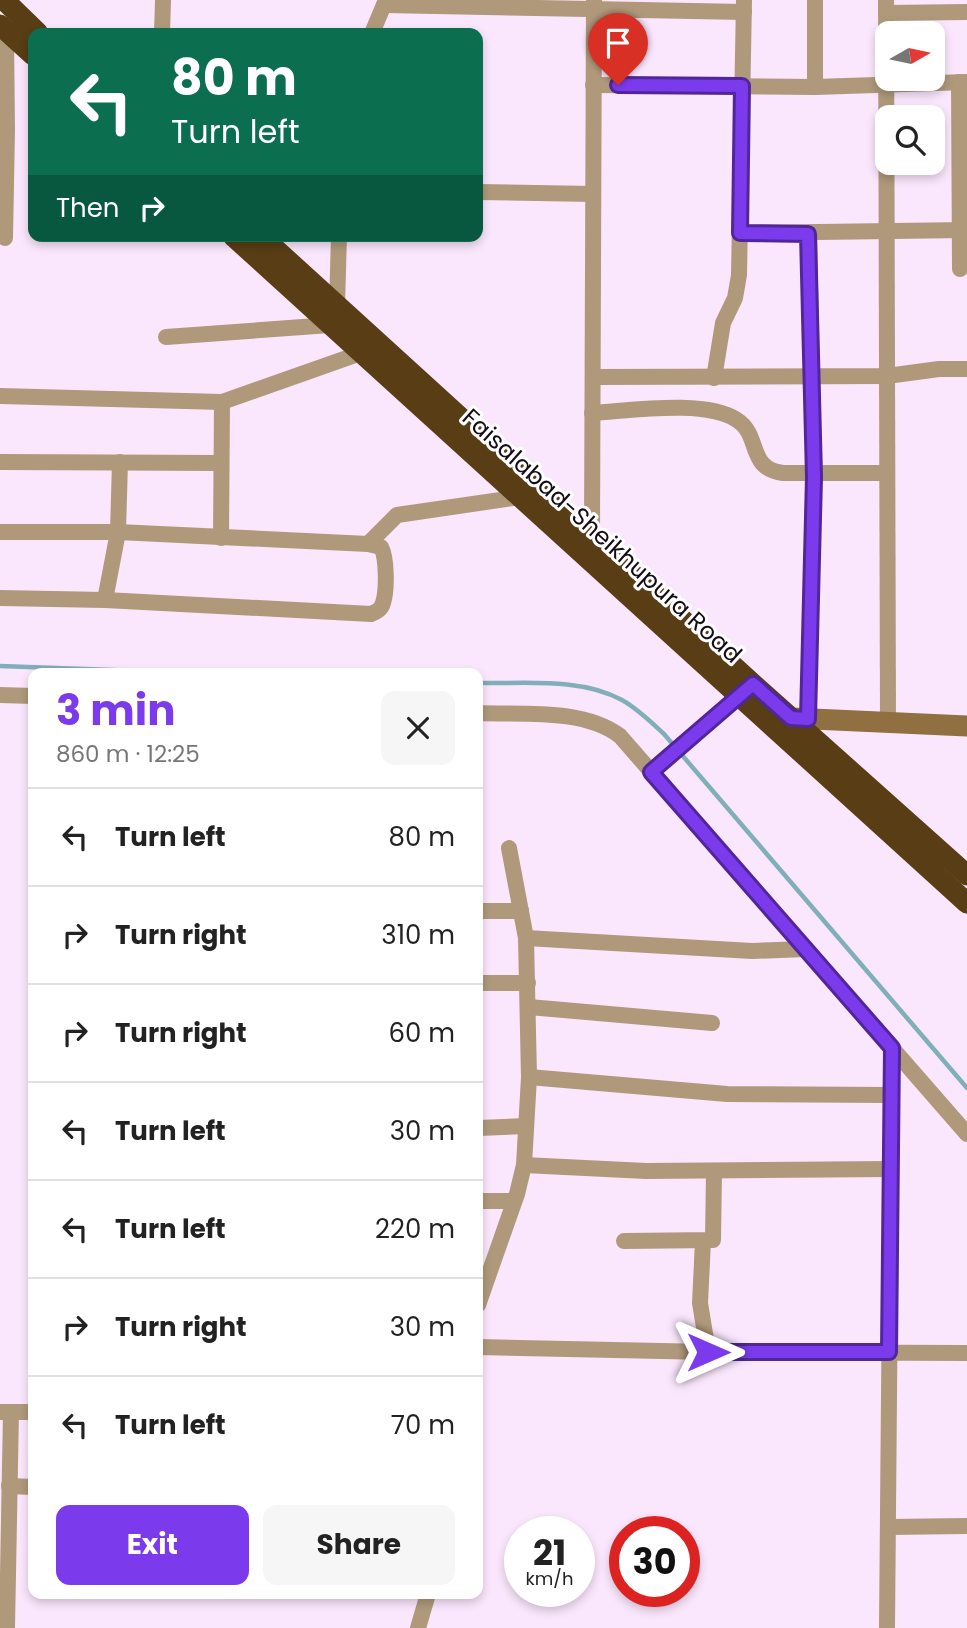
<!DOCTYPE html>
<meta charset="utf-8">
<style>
body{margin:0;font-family:Poppins,sans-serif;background:#f6f6f6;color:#222;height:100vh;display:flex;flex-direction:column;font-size:26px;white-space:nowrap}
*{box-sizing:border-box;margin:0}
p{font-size:23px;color:#767676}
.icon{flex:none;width:38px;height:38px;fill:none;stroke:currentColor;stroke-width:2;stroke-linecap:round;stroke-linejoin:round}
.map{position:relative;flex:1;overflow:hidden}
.panel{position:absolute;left:28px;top:668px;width:455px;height:931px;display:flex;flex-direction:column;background:#fff;border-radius:14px;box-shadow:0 4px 10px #0003}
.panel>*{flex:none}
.guide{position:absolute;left:28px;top:28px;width:455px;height:214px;border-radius:14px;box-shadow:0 4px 10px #0003;background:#0b6e4f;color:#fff;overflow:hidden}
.needle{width:46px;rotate:81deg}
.controls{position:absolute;left:875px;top:21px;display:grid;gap:14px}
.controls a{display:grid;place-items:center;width:70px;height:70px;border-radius:14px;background:#fff;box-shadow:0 4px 10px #0003;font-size:35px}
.speed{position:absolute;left:504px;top:1516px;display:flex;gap:14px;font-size:35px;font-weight:700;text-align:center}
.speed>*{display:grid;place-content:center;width:91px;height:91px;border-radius:50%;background:#fff;box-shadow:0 4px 10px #0003;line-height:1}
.speed small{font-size:18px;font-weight:400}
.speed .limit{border:10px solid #d22;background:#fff;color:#111}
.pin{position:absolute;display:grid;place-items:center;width:60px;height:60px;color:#fff;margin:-72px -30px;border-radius:50% 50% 50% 0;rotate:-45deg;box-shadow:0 0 7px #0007}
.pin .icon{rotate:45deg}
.me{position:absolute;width:77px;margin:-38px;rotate:90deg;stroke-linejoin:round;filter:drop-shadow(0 0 5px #0008)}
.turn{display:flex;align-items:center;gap:24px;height:147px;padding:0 28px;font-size:32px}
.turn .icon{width:91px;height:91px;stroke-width:2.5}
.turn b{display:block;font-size:49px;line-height:60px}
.then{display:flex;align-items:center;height:66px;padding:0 28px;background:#0003;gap:14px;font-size:26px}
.round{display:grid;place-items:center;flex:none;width:74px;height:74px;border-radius:14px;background:#f6f6f6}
.headline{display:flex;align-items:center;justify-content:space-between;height:119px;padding:0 28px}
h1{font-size:42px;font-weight:700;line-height:52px;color:#7c3aed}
.button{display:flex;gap:14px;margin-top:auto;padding:14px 28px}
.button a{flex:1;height:80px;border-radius:14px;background:#7c3aed;color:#fff;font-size:28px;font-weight:700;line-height:80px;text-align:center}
.button a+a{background:#f6f6f6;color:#222}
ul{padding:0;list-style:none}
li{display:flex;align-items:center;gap:21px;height:98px;padding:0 28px;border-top:2px solid #e0e0e0}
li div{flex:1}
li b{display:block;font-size:26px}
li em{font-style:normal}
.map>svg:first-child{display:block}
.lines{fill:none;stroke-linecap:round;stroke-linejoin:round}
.stream{stroke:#80aeb9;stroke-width:4.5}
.street{stroke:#b0997b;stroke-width:16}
.secondary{stroke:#906f41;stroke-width:21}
.highway{stroke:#583d15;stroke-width:21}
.route-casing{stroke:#51269a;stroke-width:18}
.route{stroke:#7c3aed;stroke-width:12}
.labels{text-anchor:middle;stroke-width:6;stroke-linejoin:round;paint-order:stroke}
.street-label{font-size:24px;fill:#150d16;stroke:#fff}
</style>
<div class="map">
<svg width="967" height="1628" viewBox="0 0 967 1628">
<rect width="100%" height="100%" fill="#fbe7fd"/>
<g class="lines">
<g class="stream">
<polyline points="0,666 224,674"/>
<path d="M478,683c46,1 102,-6 144,17 16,9 29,22 42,34l303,354"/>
</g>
<g class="street">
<polyline points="815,0 815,87"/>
<polyline points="886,0 888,723"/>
<polyline points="384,5 744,12"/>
<polyline points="886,13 967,12"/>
<polyline points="162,33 163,0"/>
<polyline points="372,33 386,0"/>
<polyline points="959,82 960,269"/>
<polyline points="593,85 815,87 967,82"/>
<polyline points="478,192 593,194"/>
<polyline points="740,233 967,230"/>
<polyline points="5,238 7,130 6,31"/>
<polyline points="337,306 339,236"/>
<polyline points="166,337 330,325"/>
<polyline points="593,377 887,376 939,369 967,369"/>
<polyline points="714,378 723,323 735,298 739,275 744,0"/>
<polyline points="0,396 222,402 361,353"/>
<path d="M592,413c38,-2 113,-14 145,7 24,15 10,49 46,53h104"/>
<polyline points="0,462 221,463"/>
<path d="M0,532h118l250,12 13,3c6,11 6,44 2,56 -2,7 -7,9 -12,11l-266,-14 -105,-2"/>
<polyline points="592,536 594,0"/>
<polyline points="221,538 222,402"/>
<polyline points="368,544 397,515 520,497"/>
<polyline points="105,600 118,532 120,462"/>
<polyline points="0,695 33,696"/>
<path d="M478,713c44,2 105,-5 142,23l347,398"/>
<polyline points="808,719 814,477 809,234"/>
<polyline points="651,772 746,690"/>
<polyline points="478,911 521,911"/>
<polyline points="526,938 752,951 806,949"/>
<polyline points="478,983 528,983"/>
<polyline points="529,1007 712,1023"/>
<polyline points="529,1077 727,1094 891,1095"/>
<polyline points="478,1128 526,1126"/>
<polyline points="524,1165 646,1171 891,1169"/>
<polyline points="478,1201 514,1201"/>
<polyline points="624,1241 713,1240 714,1171"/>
<polyline points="703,1241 700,1303 708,1352"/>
<polyline points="478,1305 517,1194 524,1165 529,1077 526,938 509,848"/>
<polyline points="478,1347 708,1352 967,1353"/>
<polyline points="1,1412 33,1412"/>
<polyline points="9,1486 33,1487"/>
<polyline points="888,1527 967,1526"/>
<polyline points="7,1628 11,1412"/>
<polyline points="418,1628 428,1594"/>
<polyline points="887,1628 892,1048"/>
</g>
<polyline class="secondary" points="791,718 967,726"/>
<g class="highway">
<polyline points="4,0 38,33"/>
<polyline points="0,25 33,55"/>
<polyline points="233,236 967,903"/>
<polyline points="261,236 753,684 967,875"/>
</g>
</g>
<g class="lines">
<defs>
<polyline id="route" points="618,85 742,86 740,233 808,234 814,477 808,719 791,718 753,684 651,772 892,1048 889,1352 708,1352"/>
</defs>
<use href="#route" class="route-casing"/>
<use href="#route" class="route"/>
</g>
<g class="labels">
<g class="street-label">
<text transform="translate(602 536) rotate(42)" y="8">Faisalabad-Sheikhupura Road</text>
</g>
</g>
</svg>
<div class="controls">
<a><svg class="needle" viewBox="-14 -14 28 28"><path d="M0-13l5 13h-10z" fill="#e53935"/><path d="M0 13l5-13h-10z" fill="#767676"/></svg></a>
<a><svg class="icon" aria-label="search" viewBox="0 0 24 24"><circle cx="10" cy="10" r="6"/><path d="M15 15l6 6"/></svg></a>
</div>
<div class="speed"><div>21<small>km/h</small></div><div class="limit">30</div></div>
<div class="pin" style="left:618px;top:85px;background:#d93025"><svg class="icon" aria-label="arrive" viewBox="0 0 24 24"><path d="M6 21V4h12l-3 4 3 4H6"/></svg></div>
<svg class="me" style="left:708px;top:1352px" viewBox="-20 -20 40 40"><path d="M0-17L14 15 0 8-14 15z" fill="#7c3aed" stroke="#fff" stroke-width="4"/></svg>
<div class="guide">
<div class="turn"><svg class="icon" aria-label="left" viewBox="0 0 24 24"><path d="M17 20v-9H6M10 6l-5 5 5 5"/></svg><div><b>80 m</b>Turn left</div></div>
<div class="then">Then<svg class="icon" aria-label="right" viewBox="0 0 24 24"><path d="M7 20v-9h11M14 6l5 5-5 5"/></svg></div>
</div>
<section class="panel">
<div class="headline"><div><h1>3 min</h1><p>860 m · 12:25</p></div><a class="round"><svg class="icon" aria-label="close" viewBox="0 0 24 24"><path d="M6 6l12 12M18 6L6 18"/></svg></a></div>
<ul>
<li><svg class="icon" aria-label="left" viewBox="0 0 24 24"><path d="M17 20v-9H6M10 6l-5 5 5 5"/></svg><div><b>Turn left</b></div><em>80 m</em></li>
<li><svg class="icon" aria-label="right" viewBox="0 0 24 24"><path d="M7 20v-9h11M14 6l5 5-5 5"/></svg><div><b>Turn right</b></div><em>310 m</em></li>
<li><svg class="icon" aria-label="right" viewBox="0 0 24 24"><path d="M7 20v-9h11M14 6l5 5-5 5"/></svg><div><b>Turn right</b></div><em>60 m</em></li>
<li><svg class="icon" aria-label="left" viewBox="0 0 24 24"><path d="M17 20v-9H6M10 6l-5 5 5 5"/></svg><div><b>Turn left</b></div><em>30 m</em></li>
<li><svg class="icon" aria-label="left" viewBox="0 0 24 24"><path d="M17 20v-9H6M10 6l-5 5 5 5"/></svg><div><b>Turn left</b></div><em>220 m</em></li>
<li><svg class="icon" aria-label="right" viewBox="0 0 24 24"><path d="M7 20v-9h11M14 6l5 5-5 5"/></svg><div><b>Turn right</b></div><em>30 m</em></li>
<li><svg class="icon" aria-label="left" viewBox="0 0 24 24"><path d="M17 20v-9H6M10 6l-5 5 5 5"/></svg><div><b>Turn left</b></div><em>70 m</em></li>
</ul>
<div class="button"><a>Exit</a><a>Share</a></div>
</section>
</div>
